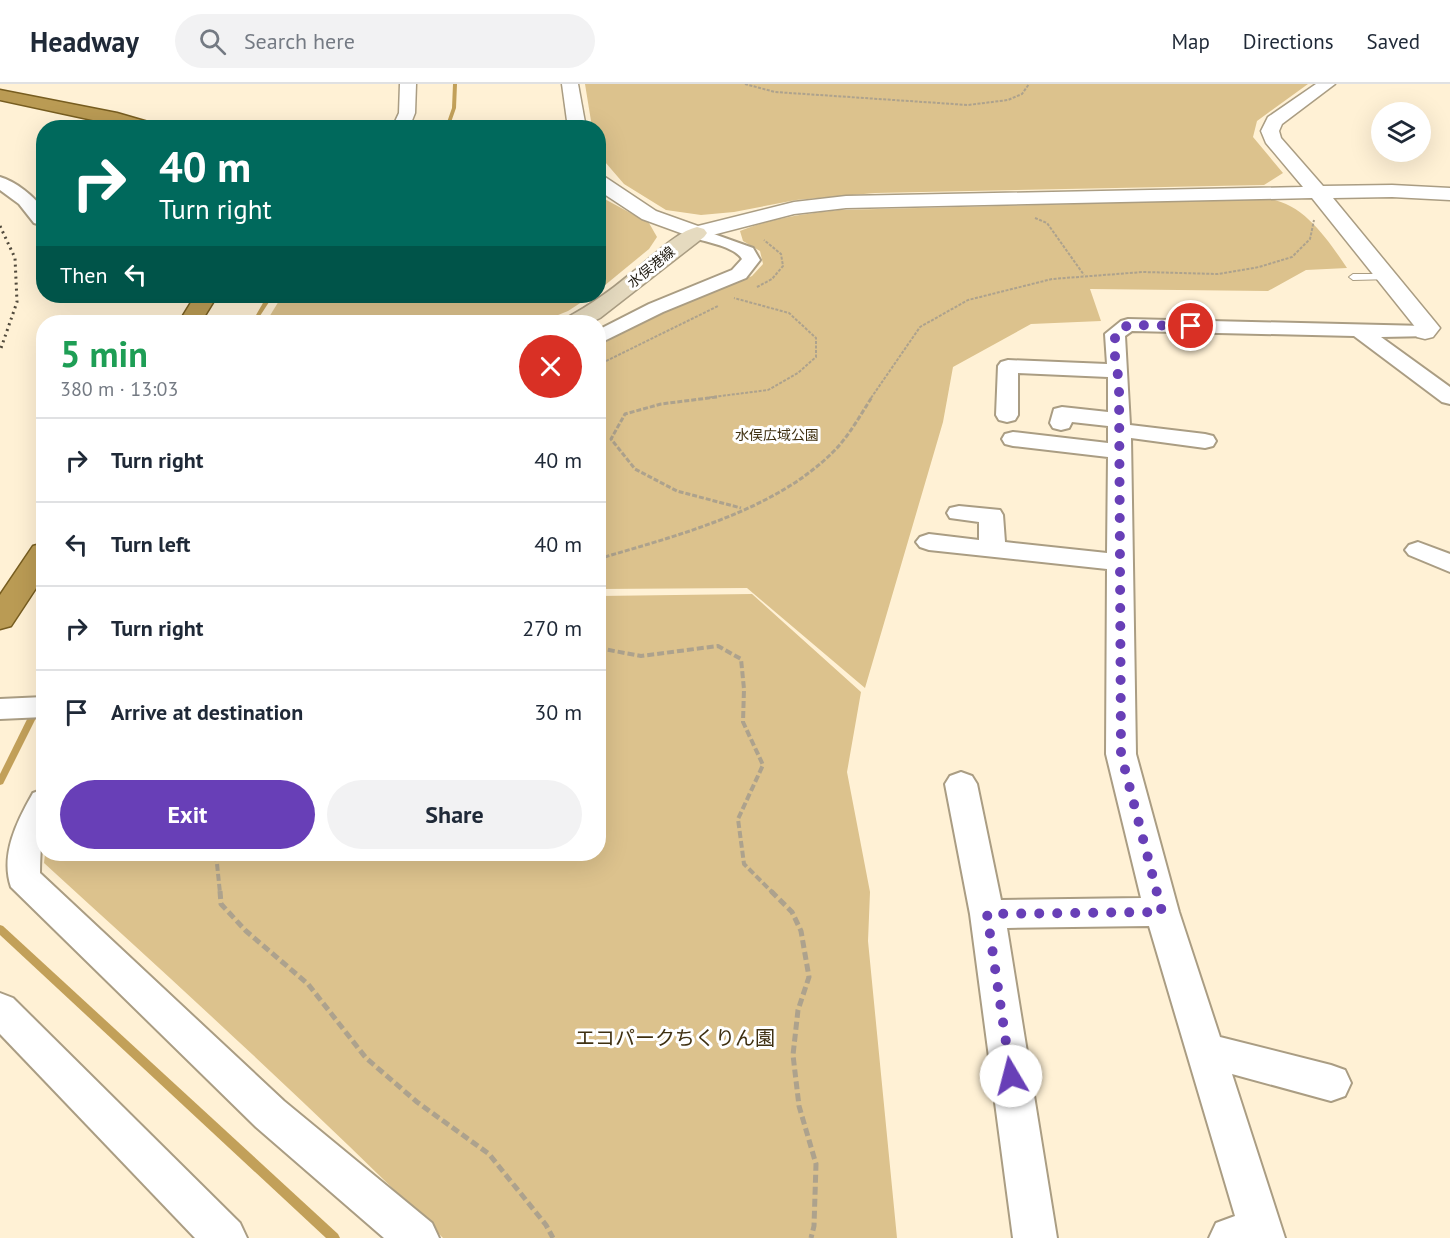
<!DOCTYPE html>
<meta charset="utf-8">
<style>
body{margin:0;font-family:"PT Sans","Noto Sans JP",sans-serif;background:#f2f2f3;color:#1f2937;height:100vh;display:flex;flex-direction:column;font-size:22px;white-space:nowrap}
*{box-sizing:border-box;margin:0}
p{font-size:20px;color:#747a83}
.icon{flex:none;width:33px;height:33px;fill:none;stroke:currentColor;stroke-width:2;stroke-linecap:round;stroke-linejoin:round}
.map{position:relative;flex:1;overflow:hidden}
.drawer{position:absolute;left:36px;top:231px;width:570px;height:546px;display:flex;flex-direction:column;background:#fff;border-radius:24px;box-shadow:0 6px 24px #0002}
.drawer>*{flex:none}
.guide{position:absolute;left:36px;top:36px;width:570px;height:183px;border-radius:24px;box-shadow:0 6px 24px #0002;background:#00695c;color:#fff;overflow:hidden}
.controls{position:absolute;left:1371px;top:18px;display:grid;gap:12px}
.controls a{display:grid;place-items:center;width:60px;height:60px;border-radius:50%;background:#fff;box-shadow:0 6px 24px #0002;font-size:30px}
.pin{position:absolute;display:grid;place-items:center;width:51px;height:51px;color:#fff;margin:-26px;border:3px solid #fff;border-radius:50%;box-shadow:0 2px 6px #0007}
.me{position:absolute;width:66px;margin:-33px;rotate:352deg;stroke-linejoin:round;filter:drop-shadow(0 0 4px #0008)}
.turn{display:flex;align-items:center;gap:21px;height:126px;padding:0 24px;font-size:27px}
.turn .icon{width:78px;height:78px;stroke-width:2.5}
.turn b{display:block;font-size:42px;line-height:51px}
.then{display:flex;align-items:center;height:57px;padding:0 24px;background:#0003;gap:12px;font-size:22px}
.round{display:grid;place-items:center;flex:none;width:63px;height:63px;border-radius:32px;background:#f2f2f3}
.overview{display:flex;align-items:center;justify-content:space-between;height:102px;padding:0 24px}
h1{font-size:36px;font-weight:600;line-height:45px;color:#1e9e55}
.primary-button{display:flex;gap:12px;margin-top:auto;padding:12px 24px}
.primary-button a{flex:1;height:69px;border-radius:36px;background:#683fb7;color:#fff;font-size:24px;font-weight:600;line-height:69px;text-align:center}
.primary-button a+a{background:#f2f2f3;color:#1f2937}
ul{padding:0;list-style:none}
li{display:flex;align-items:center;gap:18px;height:84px;padding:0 24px;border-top:2px solid #e0e1e3}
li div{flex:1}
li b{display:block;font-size:22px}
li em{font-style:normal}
header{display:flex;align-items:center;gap:36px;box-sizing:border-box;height:84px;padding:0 30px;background:#fff;border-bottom:2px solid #e0e1e3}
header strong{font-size:28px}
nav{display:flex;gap:33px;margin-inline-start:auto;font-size:21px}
.search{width:420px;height:54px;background:#f2f2f3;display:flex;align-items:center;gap:15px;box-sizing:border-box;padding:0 21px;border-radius:33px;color:#747a83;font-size:22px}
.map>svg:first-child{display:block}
.green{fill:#dcc28d}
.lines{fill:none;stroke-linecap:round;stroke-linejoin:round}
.stream{fill:#c2a059;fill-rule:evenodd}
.service-casing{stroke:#aa9d83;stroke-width:2}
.minor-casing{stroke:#aa9d83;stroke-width:4}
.tertiary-casing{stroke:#aa9d83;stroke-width:3}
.secondary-casing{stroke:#aa9d83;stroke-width:3}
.trunk-casing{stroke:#775d20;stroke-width:3}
.path-far3{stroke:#ada28d;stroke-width:2;stroke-dasharray:3 1.5;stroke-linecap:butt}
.path-far2{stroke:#ada28d;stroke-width:3;stroke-dasharray:5 2;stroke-linecap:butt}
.path-far1{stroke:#ada28d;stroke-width:4;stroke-dasharray:7 3;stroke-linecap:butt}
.path{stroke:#ada28d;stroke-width:5;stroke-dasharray:8 4;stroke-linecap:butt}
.service{fill:#fff;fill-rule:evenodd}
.minor{fill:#fff;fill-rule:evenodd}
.tertiary{fill:#fff;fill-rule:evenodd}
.secondary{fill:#e5dabf;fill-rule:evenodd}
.trunk{fill:#ba9b54;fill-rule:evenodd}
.rail{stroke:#514a3c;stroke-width:3;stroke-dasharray:2 4;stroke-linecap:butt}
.route{stroke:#683fb7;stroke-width:10;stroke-dasharray:0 18}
.labels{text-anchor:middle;stroke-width:6;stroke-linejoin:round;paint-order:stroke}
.far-street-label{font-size:14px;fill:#1c170d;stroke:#fff}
.far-park-label{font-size:14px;fill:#3f3011;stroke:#fff}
.near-park-label{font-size:20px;fill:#3f3011;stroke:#fff}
</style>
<header>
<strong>Headway</strong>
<div class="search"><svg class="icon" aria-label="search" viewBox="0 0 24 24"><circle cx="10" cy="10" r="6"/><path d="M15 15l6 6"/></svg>Search here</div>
<nav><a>Map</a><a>Directions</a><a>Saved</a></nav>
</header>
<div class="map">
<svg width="1450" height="1154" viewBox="0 0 1450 1154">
<rect width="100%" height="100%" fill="#fff1d5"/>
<g class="green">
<polygon points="585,0 1308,0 1257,37 1253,53 1283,89 1264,101 875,109 796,116 734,128 701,131 666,126 624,100 599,71 598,44 592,43"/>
<polygon points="599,112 649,139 657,153 649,165 599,206"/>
<path d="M1268,115c36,4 60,41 79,69l-41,2 -38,21 -178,-2 11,32 -70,3 -78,43 -10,55 -78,266 -118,-100 -148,1v-243l44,-25 109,-45 11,-12 -3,-13 -17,-10 -3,-10c31,-13 65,-17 98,-21z"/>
<polygon points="282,212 591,212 568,227 541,238 266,238"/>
<path d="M752,510l109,98 -14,80 23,120 -2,49 29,297h-454c-129,-129 -264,-252 -399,-375l1,-9h553l1,-258z"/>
</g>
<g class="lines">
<g class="stream">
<polygon points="453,0 457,0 456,24 449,44 445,44 452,24"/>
<polygon points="267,212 273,212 256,238 252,238"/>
<polygon points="41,607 44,607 44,618 3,700 0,701 0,690"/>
<polygon points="0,841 3,842 338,1150 340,1154 326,1154 0,851"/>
</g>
<defs>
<polygon id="service" points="1389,190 1392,191 1392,195 1353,196 1349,193 1353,190"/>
<g id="minor">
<path d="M0,93c14,4 37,20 43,34 1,4 1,11 1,15l-10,-3 -15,-19 -19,-14z"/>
<path d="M697,144l56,20 7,12 -14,18 -83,34 -65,32v-14l51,-26 83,-34 10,-11c-8,-13 -37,-17 -51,-22l-3,-4 3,-4z"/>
<polygon points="1128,235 1425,242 1432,244 1435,248 1432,252 1381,253 1450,303 1450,320 1442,318 1354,252 1132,247 1125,252 1130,341 1205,350 1213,352 1216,357 1213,362 1205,364 1131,354 1136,670 1179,828 1220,953 1331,981 1345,986 1351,999 1345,1012 1331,1017 1232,990 1285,1154 1209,1154 1216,1139 1235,1132 1149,842 1007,844 1057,1154 1013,1154 970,830 945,700 950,692 961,688 972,692 977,700 1001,816 1141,814 1106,670 1107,485 929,466 920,463 916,458 920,453 929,450 979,456 979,438 950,434 947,429 950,424 959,422 1000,426 1003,431 1005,458 1107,469 1108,373 1013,362 1005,360 1002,355 1005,350 1013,348 1108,359 1108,342 1072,338 1069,344 1061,346 1053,344 1050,339 1054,325 1062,323 1108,328 1108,293 1018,289 1018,331 1015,336 1007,338 999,336 996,331 998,282 1001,278 1008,276 1107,280 1105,250 1121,237"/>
<polygon points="1418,458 1450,470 1450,488 1409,471 1405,466 1409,461"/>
<polygon points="44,613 44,633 0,635 0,615"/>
<path d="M44,705c0,29 -4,56 -4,84l244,228 148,122 7,15h-55l-128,-111 -245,-240c-11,-32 6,-66 22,-94z"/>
<polygon points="0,909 13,914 240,1139 247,1154 195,1154 0,950"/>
</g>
<g id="tertiary">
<polygon points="400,0 416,0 415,29 409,44 392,44 399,29"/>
<polygon points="562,0 578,0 586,44 568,44"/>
<polygon points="1316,0 1335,0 1282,40 1279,47 1281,54 1323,102 1392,101 1450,104 1450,116 1392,113 1333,114 1436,239 1440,244 1433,253 1425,255 1417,253 1413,248 1416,244 1312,114 846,124 794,130 697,155 642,135 598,106 598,91 605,93 656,127 698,142 794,118 846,112 1303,103 1266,59 1261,47 1268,33"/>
</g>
<path id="secondary" d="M697,143l7,2 3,4 -3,4 -104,81 -8,4h-27l3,-5c22,-12 42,-26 61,-42 19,-14 46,-43 68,-48z"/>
<g id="trunk">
<polygon points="0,6 117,29 155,40 157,44 130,44 0,16"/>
<polygon points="195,212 217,212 201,238 179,238"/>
<polygon points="44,459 44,492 11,542 0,545 0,511 33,462"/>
</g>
</defs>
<use href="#service" class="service-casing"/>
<use href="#minor" class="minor-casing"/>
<use href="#tertiary" class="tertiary-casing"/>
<use href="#secondary" class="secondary-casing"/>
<use href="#trunk" class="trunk-casing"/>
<g class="path-far3">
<polyline points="745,0 775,8 968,21 1008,16 1022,10 1029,0"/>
<polyline points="1035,134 1047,139 1084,191"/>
<polyline points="757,203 772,195 783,182 781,170 764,156"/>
<polyline points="598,281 718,222"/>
<polyline points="705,314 768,306 798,289 816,273 816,254 789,229 734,214"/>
<polyline points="871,314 920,243 968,216 1052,195 1143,188 1218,190 1259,183 1292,173 1310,155 1314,136"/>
</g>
<g class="path-far2">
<polyline points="717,313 661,320 625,330 611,355 635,385 677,407 741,424"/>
<path d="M598,475c80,-24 178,-48 238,-110 14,-15 25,-35 36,-52"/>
</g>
<g class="path-far1">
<polyline points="598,564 641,572 718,562 741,575 744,605 743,638 763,681 738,735 744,780 773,809"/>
<polyline points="216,770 220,809"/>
</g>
<g class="path">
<polyline points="220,807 221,820 246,847 308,900 366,974 417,1018 489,1070 546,1141 553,1154"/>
<polyline points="771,807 792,828 801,847 809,893 798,926 793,971 799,1022 816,1080 814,1142 811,1154"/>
</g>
<use href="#service" class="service"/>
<use href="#minor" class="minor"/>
<use href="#tertiary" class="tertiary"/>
<use href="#secondary" class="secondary"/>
<use href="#trunk" class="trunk"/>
<polyline class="rail" points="0,142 15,174 17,218 0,267"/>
</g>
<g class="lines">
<polyline class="route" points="1011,992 987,830 1162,828 1121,670 1119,298 1115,273 1115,250 1128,241 1191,242"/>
</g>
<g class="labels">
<g class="far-street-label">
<text transform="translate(651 183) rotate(-39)" y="5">水俣港線</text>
</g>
<g class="far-park-label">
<text x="777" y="356">水俣広域公園</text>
</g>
<g class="near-park-label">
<text x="675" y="961">エコパークちくりん園</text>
</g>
</g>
</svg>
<div class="controls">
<a><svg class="icon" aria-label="layers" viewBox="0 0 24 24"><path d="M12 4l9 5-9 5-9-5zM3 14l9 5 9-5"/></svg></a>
</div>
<div class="pin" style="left:1191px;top:242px;background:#d93025"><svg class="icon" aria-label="arrive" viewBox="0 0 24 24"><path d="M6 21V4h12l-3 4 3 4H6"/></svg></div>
<svg class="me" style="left:1011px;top:992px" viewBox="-20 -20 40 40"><circle r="19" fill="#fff"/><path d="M0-13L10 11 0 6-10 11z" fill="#683fb7"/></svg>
<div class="guide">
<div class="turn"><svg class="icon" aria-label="right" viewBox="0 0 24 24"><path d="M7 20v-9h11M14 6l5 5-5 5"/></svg><div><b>40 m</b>Turn right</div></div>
<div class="then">Then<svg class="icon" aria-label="left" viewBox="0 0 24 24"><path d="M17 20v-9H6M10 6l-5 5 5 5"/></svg></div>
</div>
<section class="drawer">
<div class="overview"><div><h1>5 min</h1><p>380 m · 13:03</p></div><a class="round" style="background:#d93025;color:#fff"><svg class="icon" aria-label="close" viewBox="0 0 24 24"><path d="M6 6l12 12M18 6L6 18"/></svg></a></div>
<ul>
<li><svg class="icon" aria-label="right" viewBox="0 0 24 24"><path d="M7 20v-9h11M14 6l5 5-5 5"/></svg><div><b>Turn right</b></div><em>40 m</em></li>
<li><svg class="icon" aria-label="left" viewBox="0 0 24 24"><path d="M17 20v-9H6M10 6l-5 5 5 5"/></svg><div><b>Turn left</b></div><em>40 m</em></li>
<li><svg class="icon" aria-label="right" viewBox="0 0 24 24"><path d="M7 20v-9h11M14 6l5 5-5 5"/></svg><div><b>Turn right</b></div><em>270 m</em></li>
<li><svg class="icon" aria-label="arrive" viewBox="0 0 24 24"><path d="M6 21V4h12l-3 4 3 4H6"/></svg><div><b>Arrive at destination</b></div><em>30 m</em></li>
</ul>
<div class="primary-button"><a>Exit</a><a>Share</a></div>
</section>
</div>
